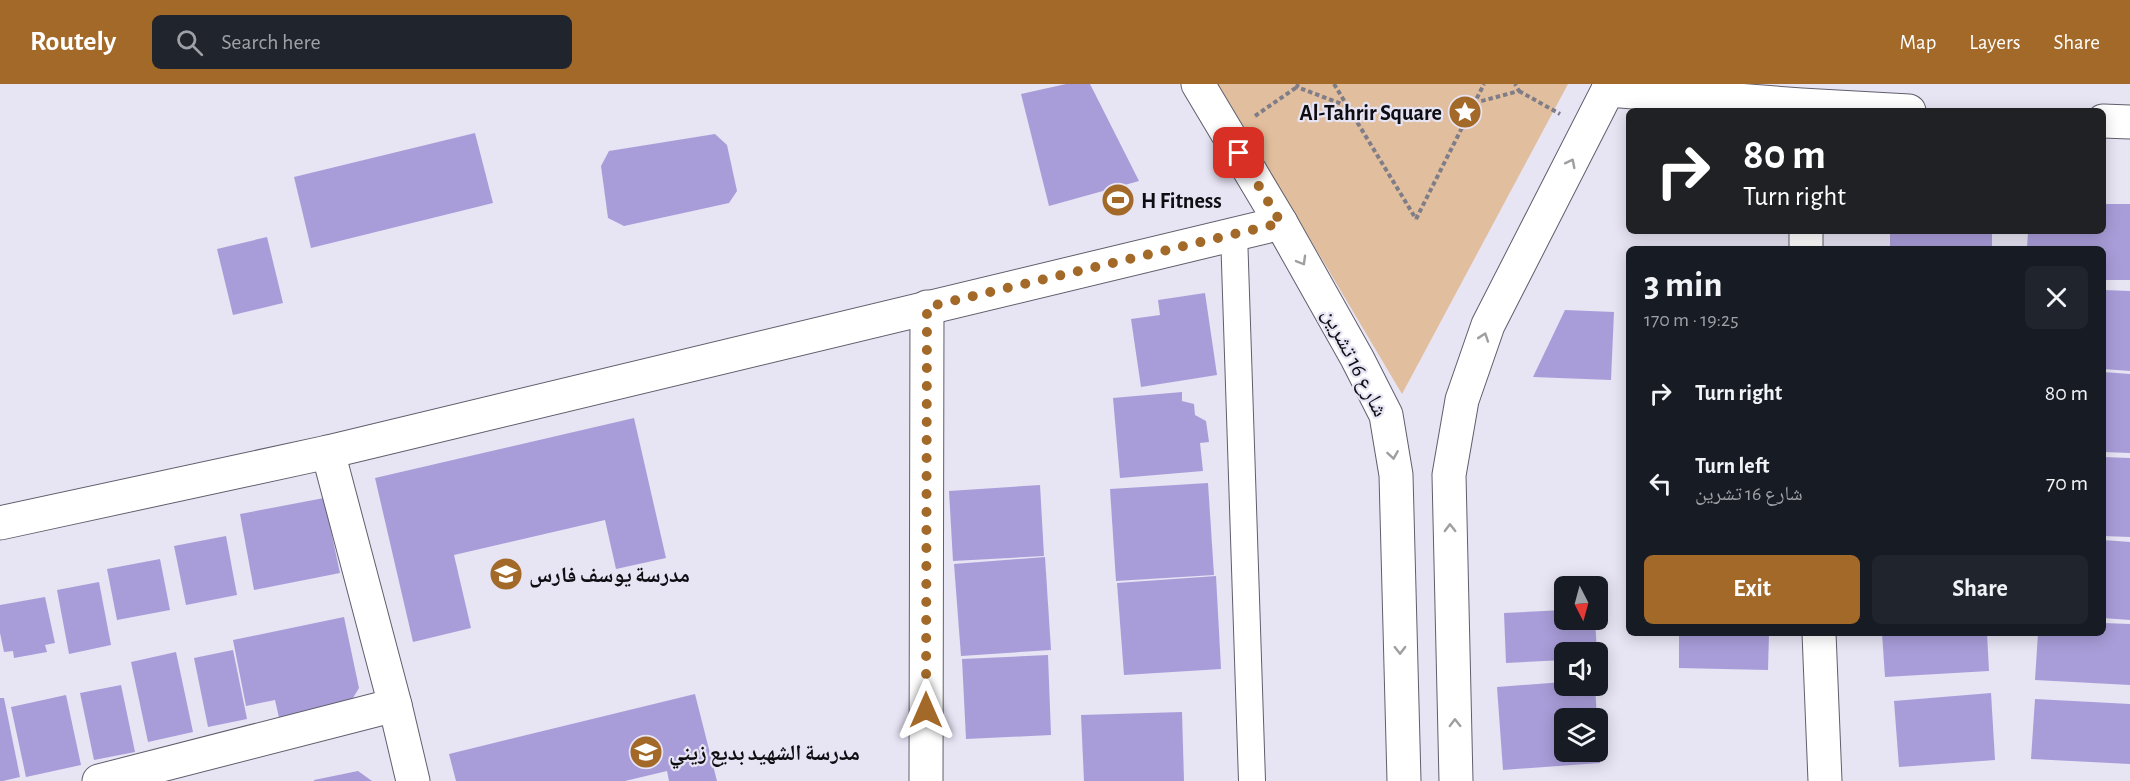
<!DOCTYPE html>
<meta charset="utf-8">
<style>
body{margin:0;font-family:"Alegreya Sans","Noto Naskh Arabic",sans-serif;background:#20242c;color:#f1f3f6;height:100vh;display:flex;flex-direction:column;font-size:22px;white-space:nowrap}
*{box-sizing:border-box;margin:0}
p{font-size:20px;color:#9ea1a6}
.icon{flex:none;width:33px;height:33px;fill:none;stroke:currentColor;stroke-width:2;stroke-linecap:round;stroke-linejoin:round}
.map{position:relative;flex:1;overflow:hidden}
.drawer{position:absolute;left:1626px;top:162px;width:480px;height:390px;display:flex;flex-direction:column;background:#171b24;border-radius:9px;box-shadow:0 3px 15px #0003}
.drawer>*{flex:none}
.hud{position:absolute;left:1626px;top:24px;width:480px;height:126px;border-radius:9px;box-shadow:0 3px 15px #0003;background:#202124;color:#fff;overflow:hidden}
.needle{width:39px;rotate:174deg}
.fabs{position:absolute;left:1554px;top:492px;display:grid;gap:12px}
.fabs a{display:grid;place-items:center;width:54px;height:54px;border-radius:9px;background:#171b24;box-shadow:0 3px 15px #0003;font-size:30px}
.pin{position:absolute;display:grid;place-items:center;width:51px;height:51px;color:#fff;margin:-26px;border-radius:12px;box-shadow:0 3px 9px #0006}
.me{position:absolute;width:66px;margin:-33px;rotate:0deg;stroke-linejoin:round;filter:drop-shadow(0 0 4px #0008)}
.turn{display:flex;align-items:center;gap:21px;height:126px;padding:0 18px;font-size:27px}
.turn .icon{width:78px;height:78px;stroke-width:2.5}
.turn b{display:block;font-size:42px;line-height:51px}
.round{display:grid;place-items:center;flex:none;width:63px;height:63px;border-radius:9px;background:#20242c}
.summary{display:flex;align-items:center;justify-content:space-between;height:102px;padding:0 18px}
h1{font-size:36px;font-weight:600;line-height:45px}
.action{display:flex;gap:12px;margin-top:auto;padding:12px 18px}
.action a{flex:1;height:69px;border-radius:9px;background:#a36929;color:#fff;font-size:24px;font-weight:600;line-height:69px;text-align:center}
.action a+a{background:#20242c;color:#f1f3f6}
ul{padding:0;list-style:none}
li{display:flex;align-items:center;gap:18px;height:90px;padding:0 18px}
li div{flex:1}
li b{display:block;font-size:22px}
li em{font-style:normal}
header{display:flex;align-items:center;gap:36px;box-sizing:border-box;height:84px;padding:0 30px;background:#a36929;color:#fff}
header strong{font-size:28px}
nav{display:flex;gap:33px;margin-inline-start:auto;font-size:21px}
.search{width:420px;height:54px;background:#20242c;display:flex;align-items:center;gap:15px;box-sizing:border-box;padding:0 21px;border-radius:9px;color:#9ea1a6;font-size:22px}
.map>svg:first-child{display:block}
.green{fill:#e1be9d}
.building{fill:#a99dd9}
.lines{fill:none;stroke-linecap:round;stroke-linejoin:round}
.pedestrian-casing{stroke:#615e6c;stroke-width:28}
.minor-casing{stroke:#615e6c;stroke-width:35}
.tertiary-casing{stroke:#615e6c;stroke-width:35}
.path{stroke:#7f7d88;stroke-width:4;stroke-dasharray:4.5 3;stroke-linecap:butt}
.pedestrian{stroke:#fff;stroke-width:26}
.minor{stroke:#fff;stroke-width:33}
.tertiary{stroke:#fff;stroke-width:33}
.oneway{stroke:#9f9ea0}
.route{stroke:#a36929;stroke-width:10;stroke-dasharray:0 18}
.labels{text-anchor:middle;stroke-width:4.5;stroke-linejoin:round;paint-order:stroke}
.poi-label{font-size:22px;font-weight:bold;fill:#0e0d12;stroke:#e7e4f4;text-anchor:start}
.street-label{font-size:22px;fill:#0e0d12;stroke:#e7e4f4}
</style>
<header>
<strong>Routely</strong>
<div class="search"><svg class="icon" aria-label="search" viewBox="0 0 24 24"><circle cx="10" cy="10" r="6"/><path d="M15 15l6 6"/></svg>Search here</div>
<nav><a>Map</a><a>Layers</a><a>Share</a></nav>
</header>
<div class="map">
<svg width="2130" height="697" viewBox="0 0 2130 697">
<rect width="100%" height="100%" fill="#e7e4f4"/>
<polygon class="green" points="1218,0 1568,0 1402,310"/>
<g class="building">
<polygon points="1066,0 1090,0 1139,97 1049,122 1021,10"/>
<polygon points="475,49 493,119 311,164 294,93"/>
<polygon points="715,50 727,61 737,107 729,119 624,142 608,134 601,82 609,67"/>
<polygon points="2103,120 2130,120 2130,196 2103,196 2103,165 2027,165 2028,147 2103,147"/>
<rect x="1890" y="147" width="102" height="18"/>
<polygon points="267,153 283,219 233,231 217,165"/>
<polygon points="2103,206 2130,207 2130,287 2103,285"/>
<polygon points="1205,209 1217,291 1141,303 1131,235 1160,231 1158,216"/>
<polygon points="1565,226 1614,228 1611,296 1533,293"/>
<polygon points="2103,288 2130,290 2130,369 2103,368"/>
<polygon points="1182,308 1182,317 1194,320 1195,331 1206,337 1209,358 1200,359 1203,387 1120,394 1113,314"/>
<polygon points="634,334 666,474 616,485 605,436 454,471 471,544 413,558 375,394"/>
<polygon points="2103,373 2130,374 2130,453 2103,452"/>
<polygon points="1208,399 1214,491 1116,497 1110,405"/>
<polygon points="1040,401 1044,472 953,477 949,407"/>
<polygon points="324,414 340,489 254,506 240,430"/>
<polygon points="226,452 237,511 186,521 174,462"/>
<polygon points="2103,456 2130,458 2130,536 2103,534"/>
<polygon points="1045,473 1051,566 961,572 954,480"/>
<polygon points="160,475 170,526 117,536 107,485"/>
<polygon points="1216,492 1221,585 1124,591 1117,499"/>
<polygon points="99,498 111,561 69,570 57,506"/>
<polygon points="45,513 55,559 45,561 47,568 14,574 13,567 4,568 0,549 0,521"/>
<polygon points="1564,526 1564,536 1595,536 1597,568 1564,568 1564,576 1506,579 1504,529"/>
<polygon points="344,533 359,604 347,624 280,638 275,616 246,622 233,556"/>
<polygon points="2103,539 2130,540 2130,601 2035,596 2038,549 2103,549"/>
<polygon points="1679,549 1769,549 1768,586 1679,584"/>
<polygon points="1882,549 1987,549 1989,587 1885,593"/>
<polygon points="233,566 247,635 208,643 194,574"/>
<polygon points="176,568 193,648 148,658 131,578"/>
<polygon points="1048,571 1051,651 966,655 962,575"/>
<polygon points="1564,598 1564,602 1595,602 1597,634 1564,634 1564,668 1598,668 1598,663 1599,663 1600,679 1503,686 1497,603"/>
<polygon points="121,601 135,668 94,676 80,609"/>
<polygon points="1991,609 1995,676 1899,683 1894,617"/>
<polygon points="695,610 717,697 669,697 667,687 625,697 456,697 449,670"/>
<polygon points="66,611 81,681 26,693 11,623"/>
<polygon points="0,614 4,614 20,693 3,697 0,697"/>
<polygon points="2035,615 2130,620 2130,680 2031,675"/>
<polygon points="1182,628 1184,697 1084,697 1081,631"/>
<polygon points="358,687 372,697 314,697 314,696"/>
</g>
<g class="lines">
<defs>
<polyline id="pedestrian" points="1234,149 1252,697"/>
<g id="minor">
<polyline points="1608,6 1801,21 1909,27"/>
<polyline points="2103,37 2130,38"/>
<polyline points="1806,147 1806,165"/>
<polyline points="328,368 395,621 413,697"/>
<polyline points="0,439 328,368 1281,139"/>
<polyline points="1819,549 1825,697"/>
<polyline points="99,697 395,621"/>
<polyline points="926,697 927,223"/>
</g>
<g id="tertiary">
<polyline points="1198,0 1281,139 1357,274 1386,331 1396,391 1404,697"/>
<polyline points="1456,697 1449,391 1462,316 1488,241 1611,0"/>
</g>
</defs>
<use href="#pedestrian" class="pedestrian-casing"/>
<use href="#minor" class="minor-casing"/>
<use href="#tertiary" class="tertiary-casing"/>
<g class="path">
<polyline points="1298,0 1297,3 1347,22"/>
<polyline points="1334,0 1416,135"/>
<polyline points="1519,7 1560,30"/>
<polyline points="1474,19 1519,7 1515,0"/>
<polyline points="1255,32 1297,3"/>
<polyline points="1416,135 1484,0"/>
</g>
<use href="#pedestrian" class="pedestrian"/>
<use href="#minor" class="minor"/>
<use href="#tertiary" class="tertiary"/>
</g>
<defs><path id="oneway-chevron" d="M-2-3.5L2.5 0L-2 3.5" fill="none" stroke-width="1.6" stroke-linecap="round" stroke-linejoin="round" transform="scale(1.5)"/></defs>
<g class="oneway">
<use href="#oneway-chevron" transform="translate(1571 79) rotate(-63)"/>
<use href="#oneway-chevron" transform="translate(1302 177) rotate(60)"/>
<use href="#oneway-chevron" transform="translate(1484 253) rotate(-71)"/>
<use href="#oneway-chevron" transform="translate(1393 371) rotate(81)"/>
<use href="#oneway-chevron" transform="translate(1450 444) rotate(-91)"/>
<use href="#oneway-chevron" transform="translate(1400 566) rotate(89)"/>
<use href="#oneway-chevron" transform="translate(1455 639) rotate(-91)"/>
</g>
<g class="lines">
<polyline class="route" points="926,626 927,223 1281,139 1239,69"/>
</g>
<defs>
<symbol id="sight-disc" viewBox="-11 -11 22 22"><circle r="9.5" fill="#a36929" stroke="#e7e4f4"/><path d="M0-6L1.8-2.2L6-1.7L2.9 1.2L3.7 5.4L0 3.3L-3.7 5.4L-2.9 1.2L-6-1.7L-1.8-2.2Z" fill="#fff"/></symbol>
<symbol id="stadium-disc" viewBox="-11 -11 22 22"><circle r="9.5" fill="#a36929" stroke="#e7e4f4"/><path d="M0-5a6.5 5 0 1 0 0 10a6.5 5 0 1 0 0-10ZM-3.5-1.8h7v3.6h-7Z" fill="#fff"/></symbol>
<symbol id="school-disc" viewBox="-11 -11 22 22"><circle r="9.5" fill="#a36929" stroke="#e7e4f4"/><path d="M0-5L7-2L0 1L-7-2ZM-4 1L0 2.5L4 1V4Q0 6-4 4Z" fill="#fff"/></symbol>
</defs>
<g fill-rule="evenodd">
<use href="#sight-disc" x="1446" y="9" width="38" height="38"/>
<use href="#stadium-disc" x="1099" y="97" width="38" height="38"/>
<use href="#school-disc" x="487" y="471" width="38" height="38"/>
<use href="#school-disc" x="627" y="649" width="38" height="38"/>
</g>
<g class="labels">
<g class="poi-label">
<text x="1442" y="36" text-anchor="end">Al-Tahrir Square</text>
<text x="1141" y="124">H Fitness</text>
<text x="529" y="498">مدرسة يوسف فارس</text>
<text x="669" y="676">مدرسة الشهيد بديع زيني</text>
</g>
<g class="street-label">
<text transform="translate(1356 278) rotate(63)" y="8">شارع 16 تشرين</text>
</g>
</g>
</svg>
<div class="fabs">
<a><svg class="needle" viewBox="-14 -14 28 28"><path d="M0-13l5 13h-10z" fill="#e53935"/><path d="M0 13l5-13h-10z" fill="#9ea1a6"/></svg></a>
<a><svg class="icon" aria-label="sound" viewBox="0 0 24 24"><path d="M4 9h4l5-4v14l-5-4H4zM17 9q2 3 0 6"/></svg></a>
<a><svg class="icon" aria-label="layers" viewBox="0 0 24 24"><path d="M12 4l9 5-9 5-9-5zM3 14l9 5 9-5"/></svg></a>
</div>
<div class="pin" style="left:1239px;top:69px;background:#d93025"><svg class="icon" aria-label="arrive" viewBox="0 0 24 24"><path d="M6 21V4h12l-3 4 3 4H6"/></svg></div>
<svg class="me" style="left:926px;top:626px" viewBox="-20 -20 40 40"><path d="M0-17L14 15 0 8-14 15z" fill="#a36929" stroke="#fff" stroke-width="4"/></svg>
<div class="hud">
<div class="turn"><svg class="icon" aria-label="right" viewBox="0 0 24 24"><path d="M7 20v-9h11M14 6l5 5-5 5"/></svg><div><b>80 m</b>Turn right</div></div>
</div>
<section class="drawer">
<div class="summary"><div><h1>3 min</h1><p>170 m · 19:25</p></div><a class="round"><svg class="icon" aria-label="close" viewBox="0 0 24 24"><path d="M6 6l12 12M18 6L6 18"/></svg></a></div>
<ul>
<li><svg class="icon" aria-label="right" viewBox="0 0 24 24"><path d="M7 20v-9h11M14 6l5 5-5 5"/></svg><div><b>Turn right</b></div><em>80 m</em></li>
<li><svg class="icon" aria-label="left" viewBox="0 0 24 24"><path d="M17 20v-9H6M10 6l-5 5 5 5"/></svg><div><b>Turn left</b><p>شارع 16 تشرين</p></div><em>70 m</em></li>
</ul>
<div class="action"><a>Exit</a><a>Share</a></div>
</section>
</div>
